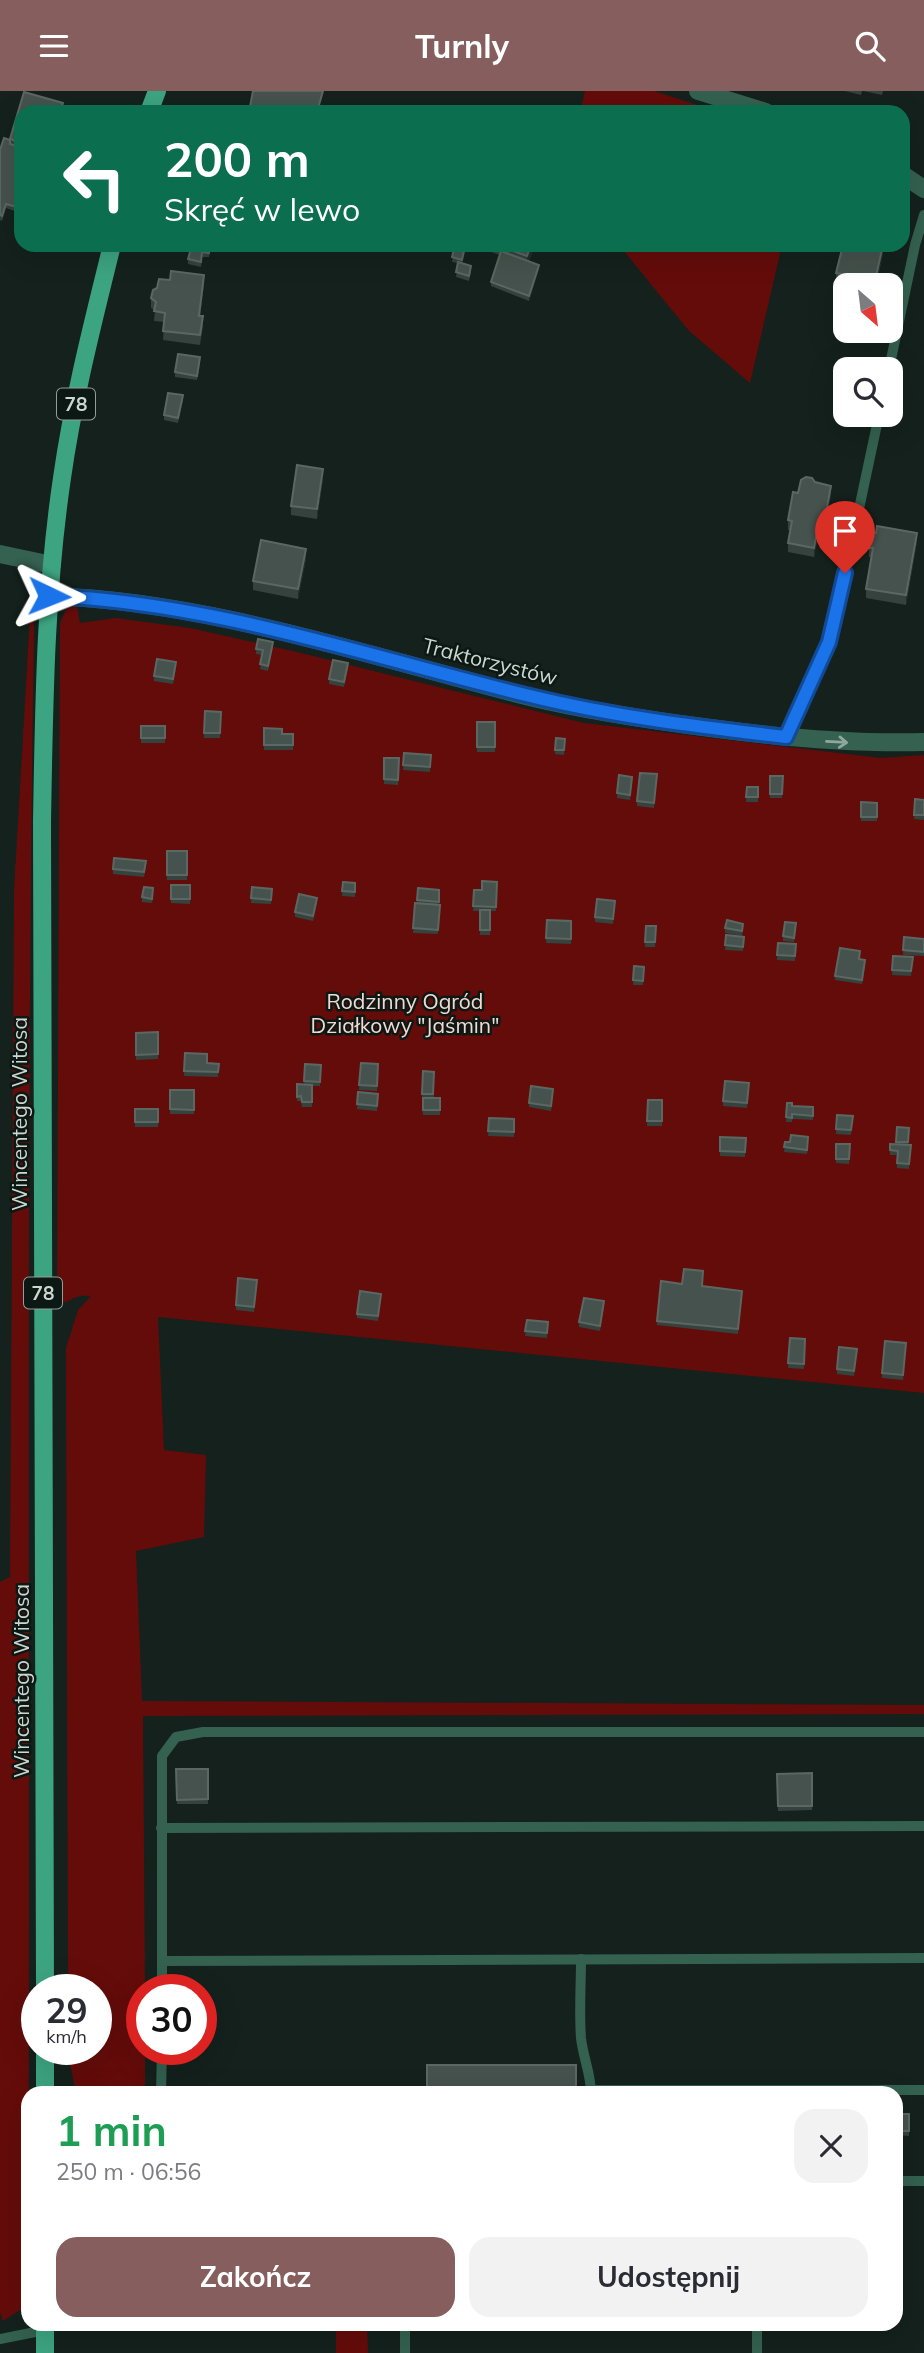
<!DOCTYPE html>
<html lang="pl">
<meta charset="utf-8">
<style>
body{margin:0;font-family:Mulish,sans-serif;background:#f2f2f3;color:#2b2b33;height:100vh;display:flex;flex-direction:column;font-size:26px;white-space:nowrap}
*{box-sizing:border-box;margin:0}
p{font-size:23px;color:#7c7c81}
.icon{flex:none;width:38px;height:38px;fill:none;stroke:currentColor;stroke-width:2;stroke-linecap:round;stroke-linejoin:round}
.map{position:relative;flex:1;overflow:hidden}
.panel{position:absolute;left:21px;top:1995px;width:882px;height:245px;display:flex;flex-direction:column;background:#fff;border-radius:21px;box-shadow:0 7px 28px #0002}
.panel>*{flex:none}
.top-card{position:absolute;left:14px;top:14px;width:896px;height:147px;border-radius:21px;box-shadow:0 7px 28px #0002;background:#0b6e4f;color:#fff;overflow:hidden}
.needle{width:46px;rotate:152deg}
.controls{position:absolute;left:833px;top:182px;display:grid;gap:14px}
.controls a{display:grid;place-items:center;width:70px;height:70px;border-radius:14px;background:#fff;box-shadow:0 7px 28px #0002;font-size:35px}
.speed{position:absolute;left:21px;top:1883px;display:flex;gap:14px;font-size:35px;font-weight:700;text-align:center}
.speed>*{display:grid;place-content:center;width:91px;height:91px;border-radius:50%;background:#fff;box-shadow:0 7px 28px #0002;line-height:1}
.speed small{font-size:18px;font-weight:400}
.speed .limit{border:10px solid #d22;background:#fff;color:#111}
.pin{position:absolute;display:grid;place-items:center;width:60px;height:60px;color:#fff;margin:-72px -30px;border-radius:50% 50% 50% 0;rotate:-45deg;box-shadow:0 0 7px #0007}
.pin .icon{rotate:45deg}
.me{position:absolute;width:77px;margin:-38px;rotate:92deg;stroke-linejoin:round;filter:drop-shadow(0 0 5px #0008)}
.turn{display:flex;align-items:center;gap:24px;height:147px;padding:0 35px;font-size:32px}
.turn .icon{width:91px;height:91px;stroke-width:2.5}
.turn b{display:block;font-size:49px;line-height:60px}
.round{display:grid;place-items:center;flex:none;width:74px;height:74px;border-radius:21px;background:#f2f2f3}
.summary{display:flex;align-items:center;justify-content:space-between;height:119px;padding:0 35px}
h1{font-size:42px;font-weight:700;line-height:52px;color:#1e9e55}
.button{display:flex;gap:14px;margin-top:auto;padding:14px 35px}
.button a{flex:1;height:80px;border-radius:21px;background:#865e5d;color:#fff;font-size:28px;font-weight:700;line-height:80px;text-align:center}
.button a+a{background:#f2f2f3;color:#2b2b33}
header{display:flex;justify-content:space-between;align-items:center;height:91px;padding:0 35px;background:#865e5d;color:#fff;font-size:32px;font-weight:700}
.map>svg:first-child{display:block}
.green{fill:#640c0a}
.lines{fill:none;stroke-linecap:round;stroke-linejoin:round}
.service{stroke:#346150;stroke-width:10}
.minor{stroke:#346150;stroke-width:18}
.primary{stroke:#3da482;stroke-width:18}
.wall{fill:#35423d}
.shaded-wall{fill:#212e29}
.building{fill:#46524d;stroke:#5b6762;stroke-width:2}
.oneway{stroke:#90a79e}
.route-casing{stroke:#114b97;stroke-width:18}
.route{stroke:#1a73e8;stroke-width:12}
.labels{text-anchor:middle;stroke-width:5;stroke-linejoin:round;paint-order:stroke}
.shield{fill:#0b1813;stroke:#949d99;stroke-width:2}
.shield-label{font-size:19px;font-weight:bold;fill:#ced6d2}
.street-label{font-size:21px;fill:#ced6d2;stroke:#0b1813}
.park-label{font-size:21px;fill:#f3d8d3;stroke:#0b1813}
</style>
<header><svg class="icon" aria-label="menu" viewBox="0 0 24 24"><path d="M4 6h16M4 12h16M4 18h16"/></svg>Turnly<svg class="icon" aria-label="search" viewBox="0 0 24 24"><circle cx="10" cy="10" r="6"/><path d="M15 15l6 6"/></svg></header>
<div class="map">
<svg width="924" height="2262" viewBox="0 0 924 2262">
<rect width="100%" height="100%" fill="#14211c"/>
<g class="green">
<polygon points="585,0 654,0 719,21 580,21"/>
<polygon points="619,154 782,154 750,292 689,240"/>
<path d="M32,492l2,47c-9,558 -3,1118 -6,1675l-25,16 -3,-9v-730l10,-5 4,-687z"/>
<path d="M72,514l5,2 3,16 36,-5 74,10 107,24 287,71 297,35 43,-3v638l-766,-76 6,133 42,5 -2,82 -68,14 6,150 782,4v9l-781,2 2,274h-3v59h3v44h-69l-8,-39v-5h28v-59h-28l-2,-642 12,-38 13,-14c-20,-2 -18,7 -34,7l3,-679 5,-13z"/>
<polygon points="336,2233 367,2233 368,2262 336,2262"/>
</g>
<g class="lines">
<g class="service">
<polyline points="889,278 915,154 924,124"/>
<polyline points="786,646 823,566 834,535 879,324"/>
<polyline points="161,1737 924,1735"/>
<path d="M581,1868c0,26 -2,53 0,79 2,19 10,36 10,55"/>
<polyline points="163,1870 924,1867"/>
<polyline points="162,1899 162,1665 176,1646 203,1641 924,1641"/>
<polyline points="591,1999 924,1999"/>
<polyline points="161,2002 162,1958"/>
<polyline points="896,2090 924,2090"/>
<polyline points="405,2233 405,2262"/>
<polyline points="757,2233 757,2262"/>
<polyline points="0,2248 45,2239"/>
</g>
<g class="minor">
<polyline points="698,0 766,21"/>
<polyline points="903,84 924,98"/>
<polyline points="0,463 52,474"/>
<path d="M49,505c161,5 326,62 481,101 62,15 125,24 188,32 69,9 137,15 206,13"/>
</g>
<g class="primary">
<polyline points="149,21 157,0"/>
<path d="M45,1899l-3,-1168c2,-115 3,-230 20,-344 11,-78 31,-156 50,-233"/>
<polyline points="45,2002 45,1958"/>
<polyline points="45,2233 45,2262"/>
</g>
</g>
<g class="wall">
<polygon points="845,0 862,0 861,4"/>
<polygon points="863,0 883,0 882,4"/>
<polygon points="24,1 63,12 63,21 21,21 21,122 6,117 2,130 0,129 0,59 4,47 10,49"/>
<polygon points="211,154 209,166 202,166 201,176 188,173 188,168"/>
<polygon points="455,154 467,154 462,172 471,180 469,190 456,186 458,172 452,171"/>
<polygon points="482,154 535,154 529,170 539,178 529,210 491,195 491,191 500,164 482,158"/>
<polygon points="883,163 876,194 851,194 836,191 836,182"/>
<polygon points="204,193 200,225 203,235 200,254 163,249 164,231 154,230 155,219 151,217 151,207"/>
<polygon points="200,271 197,289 175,286 175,281"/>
<polygon points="183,309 178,332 164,329 164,324"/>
<polygon points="323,388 317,428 291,424 291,415"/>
<polygon points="815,391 831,404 823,446 818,445 814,466 788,461 788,452 790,439 788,439 788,429"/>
<polygon points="917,451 906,514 866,507 866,498 872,466 869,466 869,457"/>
<polygon points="306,468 298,508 253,499 253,490"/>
<polygon points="273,556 268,580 260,578 262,564 256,563 256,558"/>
<polygon points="176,576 173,593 154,590 154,585"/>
<polygon points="348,577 344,596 329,593 329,588"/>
<polygon points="205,620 221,621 220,647 204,647"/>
<rect x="477" y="631" width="18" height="30"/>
<rect x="141" y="635" width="24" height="17"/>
<polygon points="264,637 282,643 293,643 293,659 264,659"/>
<polygon points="556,647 565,648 564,664 555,663"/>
<polygon points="404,662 431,664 430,681 403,679"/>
<polygon points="384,667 399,667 398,694 384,693"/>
<polygon points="657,683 654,717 637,715 637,710"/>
<polygon points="770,685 783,685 782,707 770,707"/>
<polygon points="632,690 630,709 617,707 617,702"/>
<polygon points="747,696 758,696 758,711 746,711"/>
<polygon points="915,708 924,709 924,729 914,728"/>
<polygon points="861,711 877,712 877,730 861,730"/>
<rect x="167" y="760" width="20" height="29"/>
<polygon points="146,775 144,786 113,783 113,778"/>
<polygon points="343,791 355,792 355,806 342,805"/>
<polygon points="497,791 496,820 490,820 490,844 480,844 480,820 473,820 474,799 482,799"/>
<polygon points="171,794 190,794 190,813 171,812"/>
<polygon points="252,796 272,798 271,813 251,812"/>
<polygon points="418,797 439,799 438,843 413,842 415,812 417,812"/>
<polygon points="153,802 152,812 142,811 142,806"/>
<polygon points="615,810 613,833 595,831 595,826"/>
<polygon points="317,812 313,830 295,826 295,821"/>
<polygon points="547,829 571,830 571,853 546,852"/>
<polygon points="646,835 656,835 655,856 645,856"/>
<polygon points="725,837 743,837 742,845 725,842"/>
<polygon points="796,837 794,851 783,850 783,845"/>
<polygon points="726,844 744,846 743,860 725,859"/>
<polygon points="904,846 924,848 924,865 903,864"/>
<polygon points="778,852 796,853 795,870 777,869"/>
<polygon points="860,865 860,868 865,874 862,893 835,889 835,885"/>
<polygon points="893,865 913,866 911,885 892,884"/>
<polygon points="634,875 644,876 643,894 633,894"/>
<polygon points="158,941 158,968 136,969 136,942"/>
<polygon points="185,962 207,972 219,973 218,986 184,985"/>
<polygon points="361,972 378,973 377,1000 359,999"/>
<polygon points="305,973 321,974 320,995 312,995 312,1016 302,1016 301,1010 297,1010 297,993 304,994"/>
<polygon points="434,981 434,1007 440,1007 440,1024 423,1024 422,1003"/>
<polygon points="749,997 747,1017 723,1015 723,1010"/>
<rect x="170" y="999" width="24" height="24"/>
<polygon points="358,1001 378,1003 377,1020 357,1018"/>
<polygon points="553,1003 551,1020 529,1016 529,1012"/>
<polygon points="648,1009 662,1009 662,1035 647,1035"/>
<polygon points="787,1012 792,1015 813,1016 813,1029 792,1028 792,1031 786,1031"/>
<rect x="135" y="1018" width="23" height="18"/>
<polygon points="837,1024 853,1025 851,1044 836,1043"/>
<polygon points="489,1027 514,1028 514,1046 488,1045"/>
<polygon points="897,1036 909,1037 908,1054 911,1054 909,1078 897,1077 897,1064 890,1064 890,1053 896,1053"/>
<polygon points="720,1046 746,1047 745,1066 720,1065"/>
<polygon points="808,1050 807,1063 784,1061 785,1051"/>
<polygon points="836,1053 850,1053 849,1073 836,1072"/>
<polygon points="257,1189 254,1221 236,1219 236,1214"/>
<polygon points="702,1196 742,1205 738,1243 657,1234 657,1230"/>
<polygon points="381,1207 378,1230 357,1227 357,1223"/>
<polygon points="604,1215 600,1240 579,1236 579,1231"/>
<polygon points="527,1229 548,1231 547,1247 525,1245"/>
<polygon points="790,1247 805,1248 804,1278 788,1277"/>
<polygon points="906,1257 903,1289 882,1287 882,1282"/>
<polygon points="857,1258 854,1285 837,1283 837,1278"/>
<polygon points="176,1678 208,1678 208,1713 177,1713"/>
<polygon points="812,1682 812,1719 778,1720 777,1683"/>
<polygon points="896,2023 909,2023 909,2045 896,2044"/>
</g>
<g class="shaded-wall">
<polygon points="531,154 535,154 527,175 527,165"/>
<polygon points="883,154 883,163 876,194 875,194"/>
<polygon points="539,174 539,178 529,210 529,205"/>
<polygon points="204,184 204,193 199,234 199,225"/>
<polygon points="323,378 323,388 317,428 317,418"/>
<polygon points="831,395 831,404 823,446 823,437"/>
<polygon points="818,435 818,445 814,466 814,457"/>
<polygon points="917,442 917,451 906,514 906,504"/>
<polygon points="306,458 306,468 298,508 298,498"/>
</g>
<g class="building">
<polygon points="253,0 323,0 317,21 299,21 288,18 288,21 249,21"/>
<polygon points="24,1 63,12 60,21 21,21 21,52 10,48"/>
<polygon points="4,47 10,49 10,53 21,56 21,117 6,113 2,125 0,124 0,59"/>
<polygon points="192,154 210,154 209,162 202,161 201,171 188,168"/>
<polygon points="455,154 465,154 462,169 452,166"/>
<polygon points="496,154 531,154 527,165"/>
<polygon points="843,154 883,154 875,190 836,182"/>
<polygon points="501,160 539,174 529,205 491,191"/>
<polygon points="458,171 471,175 469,185 456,181"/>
<polygon points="171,180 204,184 199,225 203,225 200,244 163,240 165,222 154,220 156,211 151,207 153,199 157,197 159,188 170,189"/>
<polygon points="178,263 200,266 197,285 175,281"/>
<polygon points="168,302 183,304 178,327 164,324"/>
<polygon points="297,374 323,378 317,418 291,415"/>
<polygon points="806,386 812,387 815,391 831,395 823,437 818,435 814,457 788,452 792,430 788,429 793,401 798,402 801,389"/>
<polygon points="877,435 917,442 906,504 866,498 873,457 869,457 872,442 876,442"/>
<polygon points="261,449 306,458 298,498 253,490"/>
<polygon points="258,548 273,551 268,575 260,573 263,559 256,558"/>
<polygon points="157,568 176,571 173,588 154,585"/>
<polygon points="333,569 348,572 344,591 329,588"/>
<polygon points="205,620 221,621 220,642 204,642"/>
<rect x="477" y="631" width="18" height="25"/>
<rect x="141" y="635" width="24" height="12"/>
<polygon points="264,637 282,638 282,643 293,643 293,654 264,654"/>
<polygon points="556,647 565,648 564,659 555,659"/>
<polygon points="404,662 431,664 430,676 403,674"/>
<polygon points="384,667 399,667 398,689 384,688"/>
<polygon points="640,682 657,683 654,712 637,710"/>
<polygon points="619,684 632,686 630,704 617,702"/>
<polygon points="770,685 783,685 782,703 770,703"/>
<polygon points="747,696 758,696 758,706 746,706"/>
<polygon points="915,708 924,709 924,724 914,724"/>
<polygon points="861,711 877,712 877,726 861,726"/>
<rect x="167" y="760" width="20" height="24"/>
<polygon points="114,767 146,770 144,781 113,778"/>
<polygon points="482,790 497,791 496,816 473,815 474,799 482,799"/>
<polygon points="343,791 355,792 355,801 342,800"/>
<rect x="171" y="794" width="19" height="14"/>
<polygon points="144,796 153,797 152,808 142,806"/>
<polygon points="252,796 272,798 271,809 251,807"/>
<polygon points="418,797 439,799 439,811 417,809"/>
<polygon points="299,803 317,807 313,825 295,821"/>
<polygon points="597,808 615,810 613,828 595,826"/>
<polygon points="415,812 440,814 438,839 413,837"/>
<rect x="480" y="819" width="10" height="20"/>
<polygon points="547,829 571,830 571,848 546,847"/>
<polygon points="727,829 743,833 742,840 725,837"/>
<polygon points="785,831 796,832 794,847 783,845"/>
<polygon points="646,835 656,835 655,851 645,851"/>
<polygon points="726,844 744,846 743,856 725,854"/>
<polygon points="904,846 924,848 924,861 903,859"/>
<polygon points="778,852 796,853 795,865 777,864"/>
<polygon points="840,857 860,860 859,868 865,869 862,889 835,885"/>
<polygon points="893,865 913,866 911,880 892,879"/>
<polygon points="634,875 644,876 643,890 633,889"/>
<polygon points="158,941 158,963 136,964 136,942"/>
<polygon points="185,962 207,963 207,972 219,973 218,981 184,980"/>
<polygon points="361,972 378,973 377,995 359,994"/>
<polygon points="305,973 321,974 320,991 304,990"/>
<polygon points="423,980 434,981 433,1003 422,1003"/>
<polygon points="725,990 749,992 747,1012 723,1010"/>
<polygon points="297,993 312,994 312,1011 302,1011 301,1005 297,1006"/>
<polygon points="531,995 553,998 551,1015 529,1012"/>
<polygon points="170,999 194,999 194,1019 170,1018"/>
<polygon points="358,1001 378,1003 377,1015 357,1013"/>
<rect x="423" y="1007" width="17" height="12"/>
<polygon points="648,1009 662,1009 662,1030 647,1030"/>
<polygon points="787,1012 792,1012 792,1015 813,1016 813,1025 792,1023 792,1027 786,1026"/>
<rect x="135" y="1018" width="23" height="13"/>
<polygon points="837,1024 853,1025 851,1039 836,1038"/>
<polygon points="489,1027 514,1028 514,1041 488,1040"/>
<polygon points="897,1036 909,1037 908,1051 896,1051"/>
<polygon points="791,1044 808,1046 807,1059 784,1056 785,1051 790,1051"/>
<polygon points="720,1046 746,1047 745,1061 720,1060"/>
<polygon points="836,1053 850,1053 849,1068 836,1068"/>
<polygon points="890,1053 911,1054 909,1073 897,1072 898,1060 890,1059"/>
<polygon points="684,1178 703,1180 702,1195 742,1200 738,1238 657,1230 661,1190 682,1193"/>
<polygon points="238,1187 257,1189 254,1216 236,1214"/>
<polygon points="360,1200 381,1203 378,1225 357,1223"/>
<polygon points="584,1207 604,1210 600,1235 579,1231"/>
<polygon points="527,1229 548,1231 547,1242 525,1240"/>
<polygon points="790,1247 805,1248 804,1273 788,1272"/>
<polygon points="885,1250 906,1252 903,1284 882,1282"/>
<polygon points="839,1256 857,1258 854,1280 837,1278"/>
<polygon points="176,1678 208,1678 208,1708 177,1709"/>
<polygon points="812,1682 812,1715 778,1715 777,1683"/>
<rect x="427" y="1974" width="149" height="28"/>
<rect x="896" y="2023" width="13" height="17"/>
</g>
<defs><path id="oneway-shaft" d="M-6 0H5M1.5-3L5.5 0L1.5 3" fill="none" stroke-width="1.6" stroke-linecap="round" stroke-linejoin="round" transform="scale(1.75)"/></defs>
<use class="oneway" href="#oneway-shaft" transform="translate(837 651) rotate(3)"/>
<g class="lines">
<defs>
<path id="route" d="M49,505c164,6 323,62 481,100 85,21 170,31 256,41l43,-95 16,-69"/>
</defs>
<use href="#route" class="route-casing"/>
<use href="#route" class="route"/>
</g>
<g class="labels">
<g class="shield">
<rect x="57" y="297.5" width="38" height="31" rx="5"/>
<rect x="24" y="1186.5" width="38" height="31" rx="5"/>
</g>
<g class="shield-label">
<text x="76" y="320">78</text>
<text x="43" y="1209">78</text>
</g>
<g class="street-label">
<text transform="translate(490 571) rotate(14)" y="7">Traktorzystów</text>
<text transform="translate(20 1023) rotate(-90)" y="7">Wincentego Witosa</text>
<text transform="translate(22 1590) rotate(-90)" y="7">Wincentego Witosa</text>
</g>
<g class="park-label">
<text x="405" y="918">Rodzinny Ogród<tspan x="405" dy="24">Działkowy "Jaśmin"</tspan></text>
</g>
</g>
</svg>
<div class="controls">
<a><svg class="needle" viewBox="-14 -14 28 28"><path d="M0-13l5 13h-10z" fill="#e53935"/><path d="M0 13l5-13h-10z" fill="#7c7c81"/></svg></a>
<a><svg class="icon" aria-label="search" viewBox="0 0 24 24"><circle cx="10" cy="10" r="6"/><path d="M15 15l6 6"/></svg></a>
</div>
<div class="speed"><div>29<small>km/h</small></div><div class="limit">30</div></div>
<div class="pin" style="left:845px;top:482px;background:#d93025"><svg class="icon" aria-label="arrive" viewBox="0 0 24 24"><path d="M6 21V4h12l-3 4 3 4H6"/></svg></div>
<svg class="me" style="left:49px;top:505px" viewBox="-20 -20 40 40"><path d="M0-17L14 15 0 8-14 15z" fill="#1a73e8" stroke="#fff" stroke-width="4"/></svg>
<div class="top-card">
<div class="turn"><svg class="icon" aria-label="left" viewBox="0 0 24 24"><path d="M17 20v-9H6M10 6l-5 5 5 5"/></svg><div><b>200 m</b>Skręć w lewo</div></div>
</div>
<section class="panel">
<div class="summary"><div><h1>1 min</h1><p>250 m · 06:56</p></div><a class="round"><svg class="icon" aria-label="close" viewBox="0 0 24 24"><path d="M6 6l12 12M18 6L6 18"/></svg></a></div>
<div class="button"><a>Zakończ</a><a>Udostępnij</a></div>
</section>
</div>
